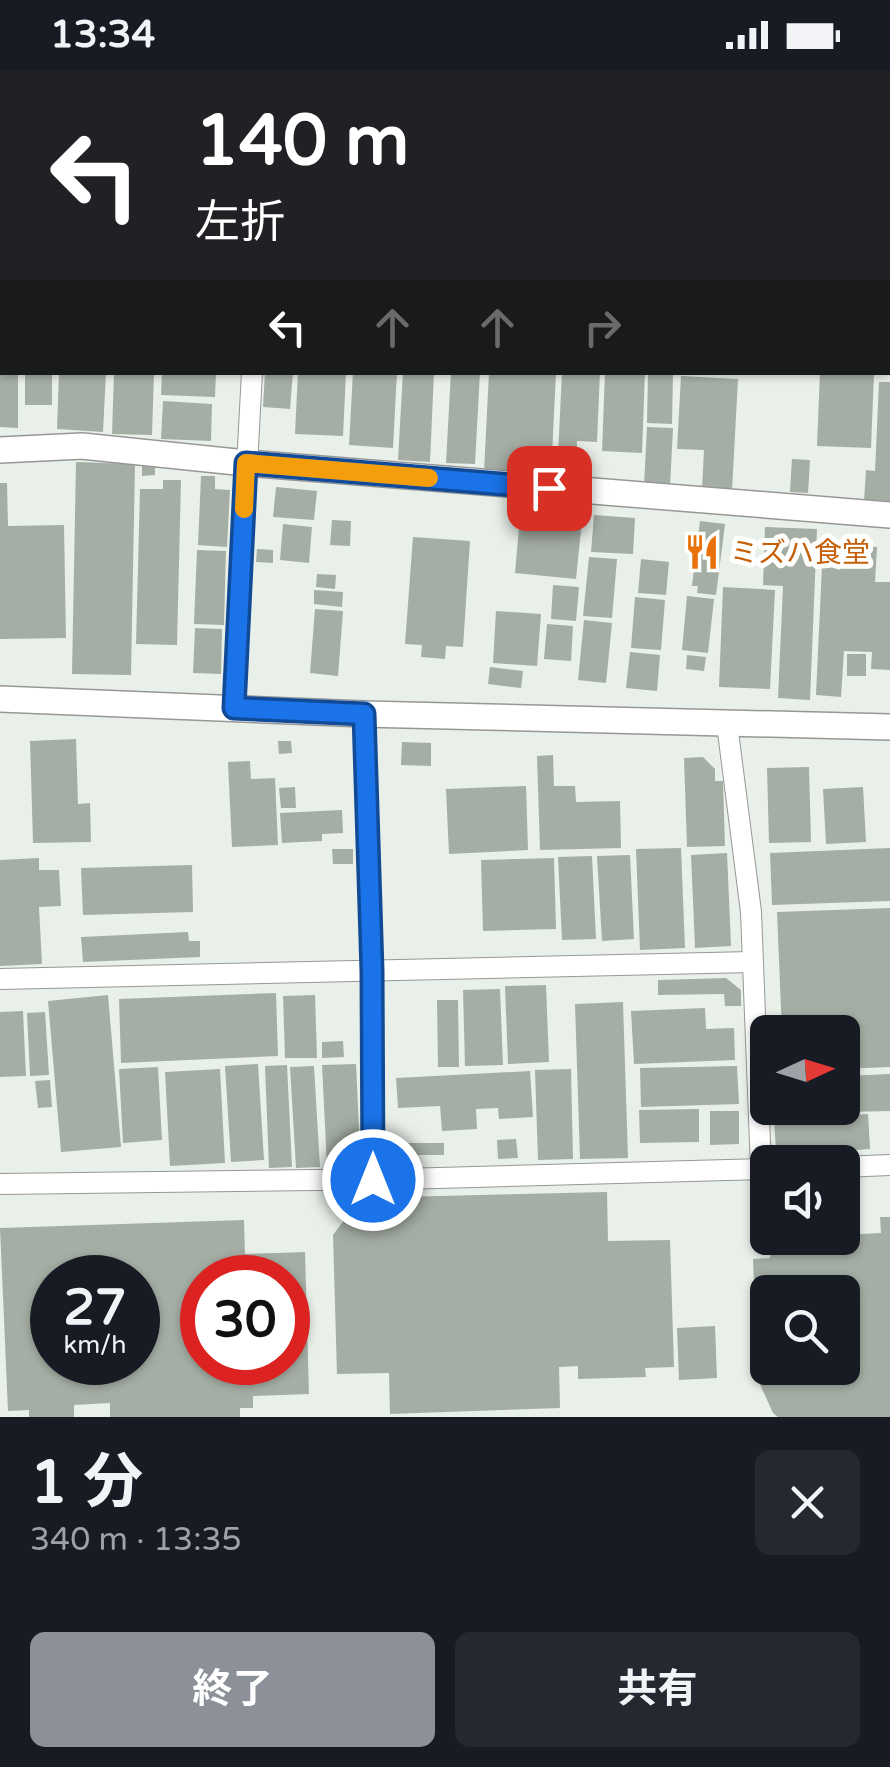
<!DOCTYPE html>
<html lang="ja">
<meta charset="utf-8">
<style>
body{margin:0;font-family:"Varela Round","Noto Sans JP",sans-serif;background:#242831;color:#f1f3f6;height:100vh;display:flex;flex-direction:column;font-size:38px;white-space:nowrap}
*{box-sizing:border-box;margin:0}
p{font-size:32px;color:#9ea1a6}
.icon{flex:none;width:55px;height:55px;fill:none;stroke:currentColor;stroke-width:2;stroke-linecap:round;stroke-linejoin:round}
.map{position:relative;height:1347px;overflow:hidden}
.side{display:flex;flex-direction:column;background:#171b24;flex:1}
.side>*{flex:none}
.hud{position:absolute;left:0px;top:0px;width:890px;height:305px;box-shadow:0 2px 8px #0004;background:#202124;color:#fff;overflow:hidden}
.needle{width:65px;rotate:86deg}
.buttons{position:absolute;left:750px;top:945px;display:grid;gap:20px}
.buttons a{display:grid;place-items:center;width:110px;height:110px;border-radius:15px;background:#171b24;box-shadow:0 2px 8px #0004;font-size:50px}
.speed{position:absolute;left:30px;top:1185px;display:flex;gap:20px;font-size:50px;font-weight:700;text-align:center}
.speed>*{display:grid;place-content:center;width:130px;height:130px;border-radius:50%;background:#171b24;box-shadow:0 2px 8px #0004;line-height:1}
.speed small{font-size:25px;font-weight:400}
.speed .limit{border:15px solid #d22;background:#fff;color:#111}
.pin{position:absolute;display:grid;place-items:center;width:85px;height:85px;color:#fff;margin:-42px;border-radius:20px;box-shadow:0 5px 15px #0006}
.me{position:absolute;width:110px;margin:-55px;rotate:0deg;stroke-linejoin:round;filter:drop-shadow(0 0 8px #0008)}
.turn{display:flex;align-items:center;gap:35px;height:210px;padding:0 30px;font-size:45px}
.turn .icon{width:130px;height:130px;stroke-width:2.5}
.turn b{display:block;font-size:70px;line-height:85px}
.lanes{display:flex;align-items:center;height:95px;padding:0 30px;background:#0003;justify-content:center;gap:50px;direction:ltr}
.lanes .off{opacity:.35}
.round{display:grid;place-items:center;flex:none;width:105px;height:105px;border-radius:15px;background:#242831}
.summary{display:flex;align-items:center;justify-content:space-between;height:170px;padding:0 30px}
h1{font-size:60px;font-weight:700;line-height:75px}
.action{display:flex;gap:20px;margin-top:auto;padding:20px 30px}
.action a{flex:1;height:115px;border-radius:15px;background:#8c9099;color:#fff;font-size:40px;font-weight:700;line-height:115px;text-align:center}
.action a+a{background:#242831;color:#f1f3f6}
.status{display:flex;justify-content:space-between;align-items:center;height:70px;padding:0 50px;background:#171b24;direction:ltr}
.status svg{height:28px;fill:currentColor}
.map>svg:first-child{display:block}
.building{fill:#a5aea4;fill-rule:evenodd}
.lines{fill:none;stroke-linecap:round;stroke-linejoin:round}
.minor-casing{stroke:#979797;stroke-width:22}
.tertiary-casing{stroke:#979797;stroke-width:28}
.minor{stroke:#fff;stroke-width:20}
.tertiary{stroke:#fff;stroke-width:25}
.route-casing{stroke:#114b97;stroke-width:25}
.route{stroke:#1a73e8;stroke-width:18}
.slow{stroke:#f59e0b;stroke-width:18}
.labels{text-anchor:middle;stroke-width:10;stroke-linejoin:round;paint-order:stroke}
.food-label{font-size:28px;fill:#c56008;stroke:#fff;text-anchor:start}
</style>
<div class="status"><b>13:34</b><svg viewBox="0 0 49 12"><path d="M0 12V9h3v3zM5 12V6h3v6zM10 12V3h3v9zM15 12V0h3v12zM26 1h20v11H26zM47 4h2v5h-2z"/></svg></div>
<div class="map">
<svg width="890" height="1347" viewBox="0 0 890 1347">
<rect width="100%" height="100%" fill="#e8f0e9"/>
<g class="building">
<polygon points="0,302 18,302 18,358 0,357"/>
<rect x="25" y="302" width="27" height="33"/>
<polygon points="59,302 106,302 103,362 57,359"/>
<polygon points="114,302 154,302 152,365 112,364"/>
<polygon points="162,302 216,302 215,327 161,325"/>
<polygon points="265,302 293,302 290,339 263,337"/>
<polygon points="298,302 346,302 343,366 295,364"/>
<polygon points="353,302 397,302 393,378 349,375"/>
<polygon points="403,302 434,302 430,392 398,390"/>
<polygon points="451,302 480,302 475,394 446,393"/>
<polygon points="489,302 556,303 551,405 484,402"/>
<polygon points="562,302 600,302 597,372 577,371 577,387 558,386"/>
<polygon points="605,302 645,302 642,383 602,381"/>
<polygon points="648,302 673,302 672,354 647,353"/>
<polygon points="820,302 874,304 871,378 817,376"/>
<polygon points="681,306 738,309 732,421 702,419 704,380 677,379"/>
<polygon points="879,312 890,312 890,432 864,431 866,400 875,401"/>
<polygon points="163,331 212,334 211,371 161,369"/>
<polygon points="647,357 673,358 670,417 644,416"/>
<polygon points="792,389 810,390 808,423 790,422"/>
<polygon points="76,392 135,394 131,605 72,604"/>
<polygon points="155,395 155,405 142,406 142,396"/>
<polygon points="201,406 215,406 215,419 230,420 227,477 198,475"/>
<polygon points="163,410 181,410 177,575 136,574 140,419 163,419"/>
<polygon points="0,413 7,413 8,456 64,455 66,568 0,569"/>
<polygon points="276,417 317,421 314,450 273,447"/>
<polygon points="521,435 583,441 576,509 515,503"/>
<polygon points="594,445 635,448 633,484 591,482"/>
<polygon points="332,450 351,451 350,476 330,475"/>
<polygon points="700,451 725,454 716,525 697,523 698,516 692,516"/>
<polygon points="283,454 312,457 309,493 280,490"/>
<polygon points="765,457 817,459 810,630 778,628 783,516 763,515"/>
<polygon points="413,467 470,471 463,577 446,576 445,589 421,587 422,575 405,574"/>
<polygon points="823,474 877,477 875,512 890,512 890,600 871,599 872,582 844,581 841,627 816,625"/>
<polygon points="257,479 273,480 273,493 256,492"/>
<polygon points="197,480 226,481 224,555 194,554"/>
<polygon points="589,487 617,489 612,548 583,546"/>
<polygon points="641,489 669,492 666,525 638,523"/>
<polygon points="317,504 336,505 335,519 316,517"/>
<polygon points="553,515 579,517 576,551 551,549"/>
<polygon points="723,517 775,520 770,619 719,617"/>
<polygon points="314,520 343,522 342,537 314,534"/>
<polygon points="687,526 714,529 708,583 682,580"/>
<polygon points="635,527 665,530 661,580 631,578"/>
<polygon points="315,539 343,541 338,606 310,603"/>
<polygon points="496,541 541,544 537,596 493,593"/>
<polygon points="584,550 612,553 606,613 578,610"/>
<polygon points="547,554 573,556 571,591 544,589"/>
<polygon points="195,558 222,559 221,604 193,603"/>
<polygon points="630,582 660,585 657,621 626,618"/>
<rect x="847" y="584" width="19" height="22"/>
<polygon points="687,585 706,587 704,601 686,599"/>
<polygon points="490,597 523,601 521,618 488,614"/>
<polygon points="76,669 78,734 90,733 91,772 33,773 30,671"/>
<polygon points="278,671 291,671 292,683 279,684"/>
<polygon points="402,672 431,673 431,696 401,695"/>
<polygon points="553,685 554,716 575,716 576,732 620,731 621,778 540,780 537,686"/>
<polygon points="703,687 715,699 715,711 723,711 725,776 687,777 684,688"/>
<polygon points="250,691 251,709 275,708 278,775 232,777 228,692"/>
<polygon points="809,697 811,772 769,773 767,698"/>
<polygon points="526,716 528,780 449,784 446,719"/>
<polygon points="295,717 296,738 281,738 279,718"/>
<polygon points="863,717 866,772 826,774 823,719"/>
<polygon points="342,740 343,763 322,764 322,771 282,773 280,743"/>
<polygon points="681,778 685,878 640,880 636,779"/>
<polygon points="890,778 890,831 772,835 770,783"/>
<polygon points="332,779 353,779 353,794 333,794"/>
<polygon points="727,783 731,876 695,878 691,785"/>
<polygon points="630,785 634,869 602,871 597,786"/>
<polygon points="592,786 596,869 562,870 558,787"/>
<polygon points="39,788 39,800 59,800 61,836 39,837 42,894 0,896 0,790"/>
<polygon points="554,788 556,859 483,861 481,790"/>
<polygon points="192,795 193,842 83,845 81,798"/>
<polygon points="890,838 890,997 842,999 842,962 782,962 777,842"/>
<polygon points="188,862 189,871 200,871 200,887 83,892 81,867"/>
<polygon points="726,908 741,920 741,936 725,936 724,924 658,925 658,910"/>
<polygon points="546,915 549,992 508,994 505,916"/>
<polygon points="500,919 503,995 465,996 463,920"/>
<polygon points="276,923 278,986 121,993 119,929"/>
<polygon points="108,925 121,1077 61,1082 48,931"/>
<polygon points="315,925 317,988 285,988 283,926"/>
<polygon points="437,930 458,930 459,997 438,997"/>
<polygon points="623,932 628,1088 580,1089 575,934"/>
<polygon points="705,938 706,959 734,958 735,990 634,994 631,941"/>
<polygon points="23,941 26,1006 0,1007 0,942"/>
<polygon points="45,942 49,1005 30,1006 27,943"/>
<polygon points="343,971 344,987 322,988 322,972"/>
<polygon points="258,994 264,1090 231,1092 225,996"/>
<polygon points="356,994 360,1080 353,1095 327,1096 322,995"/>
<polygon points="287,995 292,1097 269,1098 265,996"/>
<polygon points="314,996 320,1097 296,1098 290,997"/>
<polygon points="737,996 739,1034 641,1037 640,998"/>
<polygon points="158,997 162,1070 123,1073 119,999"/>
<polygon points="220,999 225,1093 170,1096 165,1002"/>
<polygon points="571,999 573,1089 538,1090 535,1000"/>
<polygon points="530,1001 533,1047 499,1049 498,1038 476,1039 477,1059 442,1061 440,1036 398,1038 396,1008"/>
<polygon points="890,1004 890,1041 807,1043 807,1038 842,1038 842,1006"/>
<polygon points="50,1010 52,1037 38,1038 35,1011"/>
<polygon points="699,1039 699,1072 640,1073 639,1040"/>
<polygon points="710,1041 739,1041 739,1074 710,1075"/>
<polygon points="868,1044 870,1079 785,1085 776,1079 774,1050"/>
<polygon points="516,1069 518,1088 498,1089 497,1070"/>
<rect x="408" y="1073" width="36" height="12"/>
<polygon points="607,1122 608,1171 670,1170 674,1297 645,1298 646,1307 578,1309 578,1296 559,1297 560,1338 390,1344 389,1303 337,1304 333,1165 345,1149 399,1148 398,1127"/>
<path d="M880,1147h10v200h-112l-5,-4 -15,-33 -5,-121 17,-1 -1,-20h73v-3l39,-2zM768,1222h74v76h-74z"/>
<path d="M244,1150l1,34 60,-2 4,142 -56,2v12h-13v9h-130v-14l-36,2v12h-45v-7l-21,1 -8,-183zM52,1208h86v84h-86zM202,1208h86v84h-86z"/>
<polygon points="715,1256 717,1308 679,1310 677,1258"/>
</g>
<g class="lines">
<defs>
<g id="minor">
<polyline points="309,2 309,0"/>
<polyline points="765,2 765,0"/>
<polyline points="0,125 2,125"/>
<polyline points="234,638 252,302"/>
<polyline points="364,644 372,901 373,1109"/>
<polyline points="727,654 751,842 761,1099"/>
<polyline points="0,909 752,892"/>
<polyline points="842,1097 890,1095"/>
<polyline points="0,1114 402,1109 768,1099"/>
</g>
<g id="tertiary">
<polyline points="0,380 82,376 246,393 890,445"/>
<polyline points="0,629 364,644 890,657"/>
</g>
</defs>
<use href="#minor" class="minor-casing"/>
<use href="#tertiary" class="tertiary-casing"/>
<use href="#minor" class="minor"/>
<use href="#tertiary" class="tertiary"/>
</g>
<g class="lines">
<defs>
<polyline id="route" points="373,1110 372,901 364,644 234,638 246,393 549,418"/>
</defs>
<use href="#route" class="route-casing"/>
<use href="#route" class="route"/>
<polyline class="slow" points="244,439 246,393 429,408"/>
</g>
<defs>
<symbol id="restaurant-bare" viewBox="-9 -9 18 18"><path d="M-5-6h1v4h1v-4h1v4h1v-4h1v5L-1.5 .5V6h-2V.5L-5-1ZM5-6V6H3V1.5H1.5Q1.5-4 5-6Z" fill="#e8710a" stroke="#fff" stroke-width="2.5" paint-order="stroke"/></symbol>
</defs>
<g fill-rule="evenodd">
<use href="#restaurant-bare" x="677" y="457" width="50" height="50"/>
</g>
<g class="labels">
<g class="food-label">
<text x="730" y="492">ミズハ食堂</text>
</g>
</g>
</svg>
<div class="buttons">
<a><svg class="needle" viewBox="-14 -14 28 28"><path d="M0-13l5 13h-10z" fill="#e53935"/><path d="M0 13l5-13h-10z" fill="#9ea1a6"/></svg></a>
<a><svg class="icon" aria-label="sound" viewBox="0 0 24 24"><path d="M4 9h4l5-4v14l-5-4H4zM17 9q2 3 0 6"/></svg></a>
<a><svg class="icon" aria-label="search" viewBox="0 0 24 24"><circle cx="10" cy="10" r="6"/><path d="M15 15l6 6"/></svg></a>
</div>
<div class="speed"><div>27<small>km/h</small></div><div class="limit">30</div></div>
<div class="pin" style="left:549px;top:418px;background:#d93025"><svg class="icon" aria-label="arrive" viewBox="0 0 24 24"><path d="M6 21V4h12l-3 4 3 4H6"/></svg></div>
<svg class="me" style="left:373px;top:1110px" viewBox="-20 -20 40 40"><circle r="17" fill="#1a73e8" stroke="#fff" stroke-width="3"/><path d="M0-11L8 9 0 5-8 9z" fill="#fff"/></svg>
<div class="hud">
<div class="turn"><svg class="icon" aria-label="left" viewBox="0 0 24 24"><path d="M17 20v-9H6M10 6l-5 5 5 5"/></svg><div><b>140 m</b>左折</div></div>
<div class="lanes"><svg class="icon" aria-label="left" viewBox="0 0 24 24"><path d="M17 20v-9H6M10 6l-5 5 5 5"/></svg><svg class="icon off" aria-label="ahead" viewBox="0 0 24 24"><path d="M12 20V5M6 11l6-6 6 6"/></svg><svg class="icon off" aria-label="ahead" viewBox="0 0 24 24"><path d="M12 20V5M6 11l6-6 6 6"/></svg><svg class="icon off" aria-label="right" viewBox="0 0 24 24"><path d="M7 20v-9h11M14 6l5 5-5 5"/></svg></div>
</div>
</div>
<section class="side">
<div class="summary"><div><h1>1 分</h1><p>340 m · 13:35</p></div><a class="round"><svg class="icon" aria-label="close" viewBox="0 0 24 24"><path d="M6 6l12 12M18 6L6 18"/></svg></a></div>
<div class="action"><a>終了</a><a>共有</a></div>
</section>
